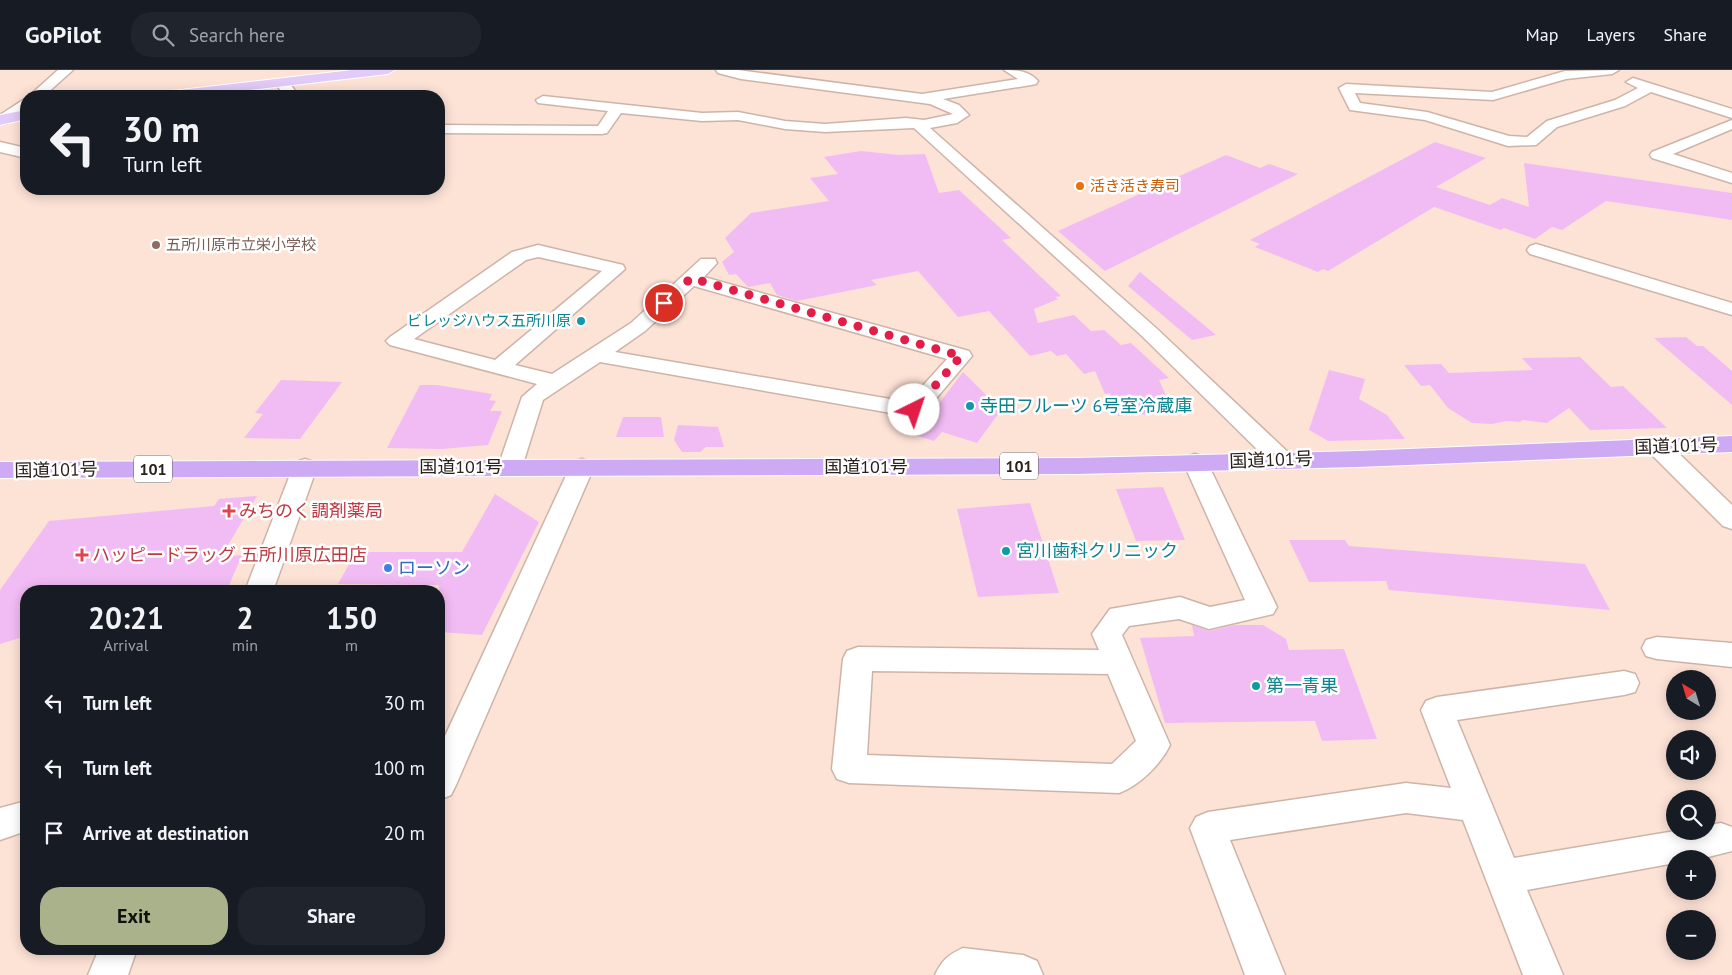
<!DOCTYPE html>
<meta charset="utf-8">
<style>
body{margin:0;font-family:"PT Sans","Noto Sans JP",sans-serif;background:#20242c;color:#f1f3f6;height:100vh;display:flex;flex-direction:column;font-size:19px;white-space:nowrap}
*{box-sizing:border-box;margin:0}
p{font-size:16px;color:#9ea1a6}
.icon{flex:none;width:28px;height:28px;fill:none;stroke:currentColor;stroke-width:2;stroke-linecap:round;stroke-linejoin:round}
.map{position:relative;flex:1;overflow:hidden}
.details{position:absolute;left:20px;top:515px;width:425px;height:370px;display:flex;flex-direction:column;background:#171b24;border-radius:20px;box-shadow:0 2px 12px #0003}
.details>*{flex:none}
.hud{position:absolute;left:20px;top:20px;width:425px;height:105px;border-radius:20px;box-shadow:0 2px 12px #0003;background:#171b24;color:#f1f3f6;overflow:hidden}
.needle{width:32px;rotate:322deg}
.controls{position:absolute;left:1666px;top:600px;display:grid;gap:10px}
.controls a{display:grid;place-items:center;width:50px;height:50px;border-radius:50%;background:#171b24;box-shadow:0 2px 12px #0003;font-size:25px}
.pin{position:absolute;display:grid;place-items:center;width:42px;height:42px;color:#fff;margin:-21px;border:2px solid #fff;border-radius:50%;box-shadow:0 1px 5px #0007}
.me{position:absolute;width:55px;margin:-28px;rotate:41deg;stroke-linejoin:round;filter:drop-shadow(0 0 4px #0008)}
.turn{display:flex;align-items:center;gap:18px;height:105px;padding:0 20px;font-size:22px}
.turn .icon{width:65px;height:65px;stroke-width:2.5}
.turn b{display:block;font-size:35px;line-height:42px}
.eta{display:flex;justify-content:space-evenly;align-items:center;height:85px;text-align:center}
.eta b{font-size:30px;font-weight:800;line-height:35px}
.cta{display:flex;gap:10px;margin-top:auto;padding:10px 20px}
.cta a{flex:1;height:58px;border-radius:20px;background:#aab28b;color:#111;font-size:20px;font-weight:800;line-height:58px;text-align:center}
.cta a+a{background:#20242c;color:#f1f3f6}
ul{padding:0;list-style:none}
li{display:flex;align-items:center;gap:15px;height:65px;padding:0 20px}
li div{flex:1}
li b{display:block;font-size:19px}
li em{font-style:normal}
header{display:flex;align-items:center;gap:30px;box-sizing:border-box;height:70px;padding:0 25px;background:#171b24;border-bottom:1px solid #363941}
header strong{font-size:24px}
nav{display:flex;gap:28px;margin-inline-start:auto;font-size:18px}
.search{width:350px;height:45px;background:#20242c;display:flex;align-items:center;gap:12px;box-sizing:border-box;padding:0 18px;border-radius:20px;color:#9ea1a6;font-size:19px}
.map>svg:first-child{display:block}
.building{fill:#f1bcf4}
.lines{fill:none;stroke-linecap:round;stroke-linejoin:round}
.minor-casing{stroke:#ceb4a8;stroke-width:3}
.major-casing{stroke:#fff;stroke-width:2}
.highway-casing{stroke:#fff;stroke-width:2}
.minor{fill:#fff;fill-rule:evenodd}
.major{fill:#e2cbf8;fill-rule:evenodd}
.highway{fill:#cea9f4;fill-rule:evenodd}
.route{stroke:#e11d48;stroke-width:9;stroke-dasharray:0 16.2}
.food-dot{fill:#e8710a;stroke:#fff;stroke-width:2}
.education-dot{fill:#8d6e63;stroke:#fff;stroke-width:2}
.culture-dot{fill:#0f9aa8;stroke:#fff;stroke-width:2}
.health-dot{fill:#e0444e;stroke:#fff;stroke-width:2}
.shop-dot{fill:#3f7fe0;stroke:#fff;stroke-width:2}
.labels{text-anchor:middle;stroke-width:5;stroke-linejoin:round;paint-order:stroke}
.far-food-label{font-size:15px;fill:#c56008;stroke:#fff;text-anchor:start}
.far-education-label{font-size:15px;fill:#785e54;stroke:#fff;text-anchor:start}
.far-culture-label{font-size:15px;fill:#0d838f;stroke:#fff;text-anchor:end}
.shield{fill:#fff;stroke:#6a6360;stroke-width:1}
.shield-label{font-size:16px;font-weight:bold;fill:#2a201c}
.culture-label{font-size:18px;fill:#0d838f;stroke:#fff;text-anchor:start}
.street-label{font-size:18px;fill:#2a201c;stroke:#fff}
.health-label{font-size:18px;fill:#be3a42;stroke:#fff;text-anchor:start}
.shop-label{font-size:18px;fill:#366cbe;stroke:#fff;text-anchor:start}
</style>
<header>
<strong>GoPilot</strong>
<div class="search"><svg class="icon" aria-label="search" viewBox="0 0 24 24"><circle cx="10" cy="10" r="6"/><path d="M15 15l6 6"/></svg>Search here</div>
<nav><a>Map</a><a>Layers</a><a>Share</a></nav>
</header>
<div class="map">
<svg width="1732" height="905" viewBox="0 0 1732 905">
<rect width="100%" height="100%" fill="#fde2d6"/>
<g class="building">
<polygon points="1435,72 1486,88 1436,117 1490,135 1502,128 1529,137 1524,93 1732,123 1732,150 1606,131 1562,160 1552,157 1535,169 1504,158 1501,160 1434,137 1328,201 1323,199 1318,202 1255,177 1260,174 1250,170"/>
<polygon points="861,81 899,85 925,84 939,123 959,120 1011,168 1002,170 1061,226 1055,227 1058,229 1034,239 1038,253 1074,245 1091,261 1104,260 1121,275 1131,273 1169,308 1159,310 1174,343 1118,346 1110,323 1105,324 1095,301 1084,304 1066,284 1057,286 1051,281 1030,286 989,241 958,247 918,201 871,210 877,215 797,231 777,225 770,213 748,217 736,204 729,205 722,192 734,182 725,168 751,143 829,131 810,108 838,104 824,87"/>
<polygon points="1226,85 1260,98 1269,94 1298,104 1105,201 1058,161"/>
<polygon points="1140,202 1216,265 1192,270 1128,216"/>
<polygon points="1686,267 1697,276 1703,276 1732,301 1732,335 1654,268"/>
<polygon points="1580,287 1611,317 1623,316 1667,358 1590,360 1569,338 1547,353 1523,350 1520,352 1506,351 1492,354 1472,353 1448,338 1430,315 1421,316 1404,295 1441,294 1449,303 1533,300 1522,288"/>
<polygon points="1329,300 1365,309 1359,329 1387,345 1405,369 1328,371 1309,360"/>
<polygon points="963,302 1001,340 977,373 942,362 934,371 915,365"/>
<polygon points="281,310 342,312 300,369 244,368 263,344 255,343"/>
<polygon points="420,315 437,315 492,324 489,330 496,331 490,341 502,341 488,375 442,379 387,378"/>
<polygon points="623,347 661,347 664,367 616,367"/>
<polygon points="678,355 718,357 724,377 706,377 700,382 682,382 674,370"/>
<polygon points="1163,417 1185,470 1136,471 1116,419"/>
<polygon points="495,424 539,452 482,565 439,562 439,515 338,514 356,482 462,482"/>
<polygon points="257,426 221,487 242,485 227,520 26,521 26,566 0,574 0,520 49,451 214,436 219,429"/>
<polygon points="1030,433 1059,523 978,527 957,439"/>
<polygon points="1289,470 1345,470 1349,476 1585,494 1610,540 1389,520 1386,511 1309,512"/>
<polygon points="1192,555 1209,561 1234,555 1263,555 1286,569 1289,580 1344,579 1377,669 1322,671 1315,651 1165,653 1140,568 1194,566"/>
</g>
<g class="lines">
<defs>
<g id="minor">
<polygon points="58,0 73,0 44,26 29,26"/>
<path d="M716,0h22l184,24 96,-15 -14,-9c13,0 25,1 34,11l-2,3 -5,1 -88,14 16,6 10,10 -12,8 -27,5 226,200 135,127 3,5 -3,5 -9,3 -9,-3 -131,-129 -228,-208 -89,4 -40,-3 -47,-9 -36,1 -81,-8 -14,20 -5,1 -163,-1v-8l159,1 10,-15 -70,-8 -2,-3 7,-4 159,17 36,-1 47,9 40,3 81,-6 18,2 29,-6 -23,-10 -189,-25 -23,-6z"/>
<polygon points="1619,0 1612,4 1566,9 1493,30 1355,23 1360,33 1427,42 1509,66 1527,67 1547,51 1615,30 1638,18 1626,12 1633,8 1732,39 1732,48 1651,22 1625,36 1557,57 1536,75 1508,76 1425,50 1350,40 1339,18 1346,14 1492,22 1565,1"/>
<polygon points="282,9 287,10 299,26 285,26 275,13"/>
<polygon points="26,28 26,39 7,53 0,54 0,45"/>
<polygon points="1732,50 1732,59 1673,84 1732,103 1732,113 1652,88 1650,85 1652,82"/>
<polygon points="0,72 26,78 26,88 0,82"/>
<polygon points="1536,174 1732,233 1732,245 1530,184 1527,180 1530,176"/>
<path d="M538,175l85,20 2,4 -110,96 37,9 79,-51 70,-64h14l2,4 -13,14 265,74 3,5 -50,59 -8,2 -314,-55 -57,38 -21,67 -3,5 -9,3 -9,-3 -3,-5 24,-70 15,-13 -147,-39 -4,-4 4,-4 122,-85zM538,187l64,14 -107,89 -81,-21 112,-79zM694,216l253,73 -39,43 -293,-50 30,-21z"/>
<polygon points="1658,370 1667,372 1732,435 1732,459 1723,456 1649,382 1646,377 1649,372"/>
<path d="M1195,384l9,3 3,5 70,145 -4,7 -64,15 -30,-10 -50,7 -7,9 48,110c-9,19 -31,41 -51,48l-270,-10 -12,-4 -5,-10 11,-110 4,-8 11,-4 241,3 -7,-16 18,-25 70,-12 30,10 35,-7 -62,-138 3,-5zM872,601l236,3 28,67 -24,23 -245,-9z"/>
<polygon points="305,389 314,392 317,397 273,521 245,521 293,397 296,392"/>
<polygon points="582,389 591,392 594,397 456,715 451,725 439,730 439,679 570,397 573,392"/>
<polygon points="1657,567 1732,573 1732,597 1657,589 1646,586 1642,578 1646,570"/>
<polygon points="1624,601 1635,604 1639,613 1635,622 1624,625 1457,650 1514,788 1675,761 1708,761 1708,755 1721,753 1732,757 1732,781 1700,789 1675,789 1675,793 1527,820 1563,905 1523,905 1463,750 1406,743 1230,770 1285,905 1245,905 1190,758 1196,747 1208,742 1406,713 1451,718 1421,640 1426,631 1437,627"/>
<polygon points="26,731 26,761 0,770 0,738"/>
<path d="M963,878l60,7 14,6 6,14h-108c7,-15 13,-20 28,-27z"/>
<polygon points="99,879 137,879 128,905 88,905"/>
</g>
<g id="major">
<polygon points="352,0 395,0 388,4 198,26 156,26 163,22"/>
<polygon points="26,40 26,49 0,55 0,45"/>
</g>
<polygon id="highway" points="1732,366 1732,382 1358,397 1077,404 0,408 0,392 1077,388 1358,381"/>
</defs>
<use href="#minor" class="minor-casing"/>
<use href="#major" class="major-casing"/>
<use href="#highway" class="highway-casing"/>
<use href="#minor" class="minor"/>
<use href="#major" class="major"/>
<use href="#highway" class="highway"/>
</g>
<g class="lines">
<polyline class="route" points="664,233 691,208 961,286 914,340"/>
</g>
<circle class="food-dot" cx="1080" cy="116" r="5"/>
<circle class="education-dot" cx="156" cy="175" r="5"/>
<g class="culture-dot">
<circle cx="581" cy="251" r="5"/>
<circle cx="970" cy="336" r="5"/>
<circle cx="1006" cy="481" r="5"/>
<circle cx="1256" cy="616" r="5"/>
</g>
<g class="health-dot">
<path d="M226.5 433.5h5v5h5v5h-5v5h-5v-5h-5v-5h5z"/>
<path d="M79.5 477.5h5v5h5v5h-5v5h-5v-5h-5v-5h5z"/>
</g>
<circle class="shop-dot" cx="388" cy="498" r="5"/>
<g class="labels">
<g class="far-food-label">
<text x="1090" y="121">活き活き寿司</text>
</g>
<g class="far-education-label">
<text x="166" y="180">五所川原市立栄小学校</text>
</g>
<g class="far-culture-label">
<text x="571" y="256">ビレッジハウス五所川原</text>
</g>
<g class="shield">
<rect x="1000" y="382.5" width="38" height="27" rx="4"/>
<rect x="134" y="385.5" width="38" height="27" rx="4"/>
</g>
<g class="shield-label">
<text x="1019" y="402">101</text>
<text x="153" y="405">101</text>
</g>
<g class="culture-label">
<text x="980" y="342">寺田フルーツ 6号室冷蔵庫</text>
<text x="1016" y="487">宮川歯科クリニック</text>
<text x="1266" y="622">第一青果</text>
</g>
<g class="street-label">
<text transform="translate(1676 376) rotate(-2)" y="6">国道101号</text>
<text transform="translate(1271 390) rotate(-2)" y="6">国道101号</text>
<text x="461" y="403">国道101号</text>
<text x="866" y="403">国道101号</text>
<text transform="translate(56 400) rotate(-1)" y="6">国道101号</text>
</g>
<g class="health-label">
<text x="239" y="447">みちのく調剤薬局</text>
<text x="92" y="491">ハッピードラッグ 五所川原広田店</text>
</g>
<g class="shop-label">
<text x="398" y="504">ローソン</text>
</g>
</g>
</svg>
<div class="controls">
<a><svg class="needle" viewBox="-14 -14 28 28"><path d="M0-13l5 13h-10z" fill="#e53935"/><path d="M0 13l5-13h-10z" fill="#9ea1a6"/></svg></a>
<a><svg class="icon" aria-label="sound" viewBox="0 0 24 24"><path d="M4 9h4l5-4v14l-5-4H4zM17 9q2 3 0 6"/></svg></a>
<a><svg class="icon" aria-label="search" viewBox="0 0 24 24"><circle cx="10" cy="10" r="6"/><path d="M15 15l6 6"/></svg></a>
<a>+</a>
<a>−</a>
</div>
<div class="pin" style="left:664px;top:233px;background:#d93025"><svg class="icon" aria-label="arrive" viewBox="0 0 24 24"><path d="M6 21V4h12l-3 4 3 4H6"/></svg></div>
<svg class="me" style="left:914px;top:340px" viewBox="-20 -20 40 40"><circle r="19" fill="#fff"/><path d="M0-13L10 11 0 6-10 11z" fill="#e11d48"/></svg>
<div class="hud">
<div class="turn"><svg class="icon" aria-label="left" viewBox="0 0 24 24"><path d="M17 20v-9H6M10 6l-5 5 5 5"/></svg><div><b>30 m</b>Turn left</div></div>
</div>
<section class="details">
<div class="eta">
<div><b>20:21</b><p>Arrival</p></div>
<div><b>2</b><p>min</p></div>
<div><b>150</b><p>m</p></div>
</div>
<ul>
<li><svg class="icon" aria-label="left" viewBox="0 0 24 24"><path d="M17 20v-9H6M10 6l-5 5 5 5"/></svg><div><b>Turn left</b></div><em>30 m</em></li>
<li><svg class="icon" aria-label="left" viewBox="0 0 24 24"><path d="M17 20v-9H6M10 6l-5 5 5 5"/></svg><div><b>Turn left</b></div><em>100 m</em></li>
<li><svg class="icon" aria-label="arrive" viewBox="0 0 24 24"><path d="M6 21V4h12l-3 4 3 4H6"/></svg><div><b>Arrive at destination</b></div><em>20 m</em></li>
</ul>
<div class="cta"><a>Exit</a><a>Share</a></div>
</section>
</div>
